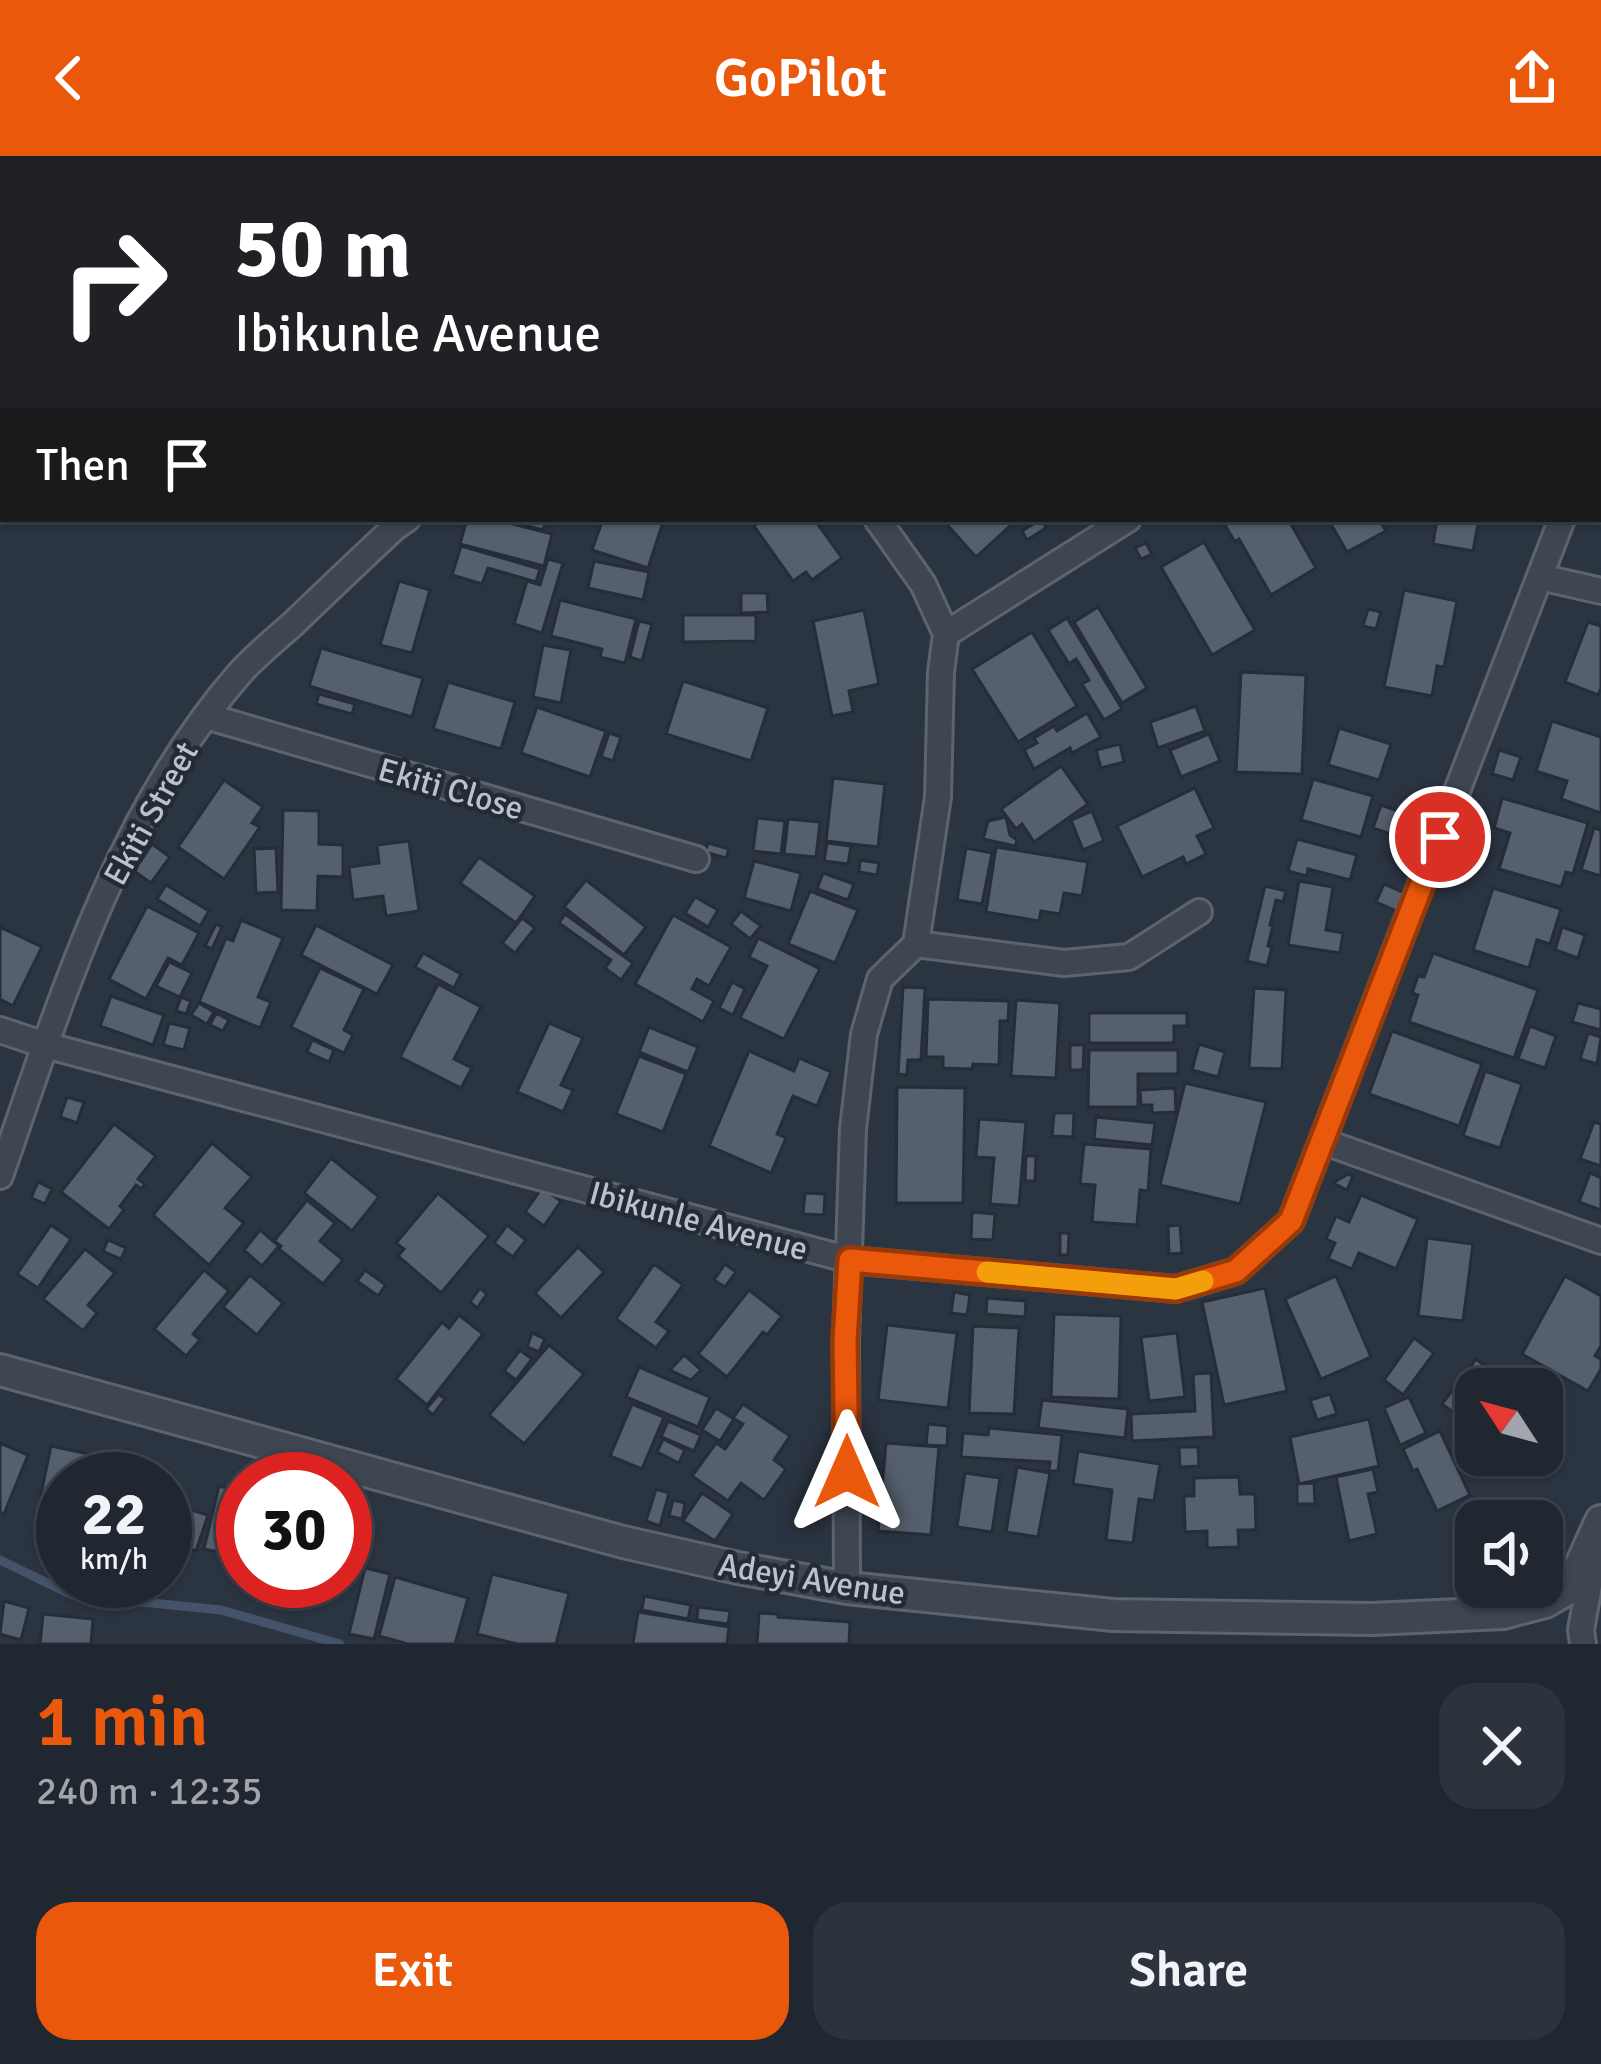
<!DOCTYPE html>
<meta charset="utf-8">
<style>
body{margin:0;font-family:Signika,sans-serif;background:#2d333d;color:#f1f3f6;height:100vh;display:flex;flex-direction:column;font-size:45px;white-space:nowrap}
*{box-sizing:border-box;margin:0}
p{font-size:39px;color:#a2a5ab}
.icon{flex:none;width:66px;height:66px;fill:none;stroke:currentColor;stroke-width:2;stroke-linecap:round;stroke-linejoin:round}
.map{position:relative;height:1488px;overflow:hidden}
.panel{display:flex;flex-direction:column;background:#202731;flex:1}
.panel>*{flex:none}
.hud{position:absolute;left:0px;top:0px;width:1602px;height:366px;box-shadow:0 3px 9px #0004,0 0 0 3px #3d444d;background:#202124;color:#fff;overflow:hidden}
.needle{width:78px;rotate:306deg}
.controls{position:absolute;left:1455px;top:1212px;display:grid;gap:24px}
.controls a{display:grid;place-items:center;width:108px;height:108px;border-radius:24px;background:#202731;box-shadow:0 3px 9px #0004,0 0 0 3px #3d444d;font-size:60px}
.speed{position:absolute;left:36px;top:1296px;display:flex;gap:24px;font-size:60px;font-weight:700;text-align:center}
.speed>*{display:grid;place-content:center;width:156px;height:156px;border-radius:50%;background:#202731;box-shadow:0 3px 9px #0004,0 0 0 3px #3d444d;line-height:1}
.speed small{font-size:30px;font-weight:400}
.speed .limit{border:18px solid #d22;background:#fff;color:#111}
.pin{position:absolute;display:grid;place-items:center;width:102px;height:102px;color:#fff;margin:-51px;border:6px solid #fff;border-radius:50%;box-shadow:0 3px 12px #0007}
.me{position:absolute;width:132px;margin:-66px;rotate:0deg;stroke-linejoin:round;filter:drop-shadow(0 0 9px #0008)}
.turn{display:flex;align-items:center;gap:42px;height:252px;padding:0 36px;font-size:54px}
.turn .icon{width:156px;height:156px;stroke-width:2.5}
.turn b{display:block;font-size:84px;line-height:102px}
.then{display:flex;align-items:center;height:114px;padding:0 36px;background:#0003;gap:24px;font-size:45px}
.round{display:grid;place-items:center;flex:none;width:126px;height:126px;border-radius:36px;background:#2d333d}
.summary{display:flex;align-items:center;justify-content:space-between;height:204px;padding:0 36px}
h1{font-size:72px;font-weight:600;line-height:90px;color:#ea580c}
.action{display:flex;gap:24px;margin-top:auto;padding:24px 36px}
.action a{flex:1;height:138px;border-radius:36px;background:#ea580c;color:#fff;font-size:48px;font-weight:600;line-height:138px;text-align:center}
.action a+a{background:#2d333d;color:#f1f3f6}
header{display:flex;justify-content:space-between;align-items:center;height:156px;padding:0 36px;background:#ea580c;color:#fff;font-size:54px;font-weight:600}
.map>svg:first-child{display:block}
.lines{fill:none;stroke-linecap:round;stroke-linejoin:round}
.stream{stroke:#44536a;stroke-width:9}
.building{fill:#565f6e;stroke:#252d39;stroke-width:3}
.minor-casing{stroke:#5d646f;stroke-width:30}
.tertiary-casing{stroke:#5d646f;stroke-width:36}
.secondary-casing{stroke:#5d646f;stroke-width:39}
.minor{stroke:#3f4651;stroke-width:24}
.tertiary{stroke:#3f4651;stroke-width:30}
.secondary{stroke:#4d5564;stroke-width:33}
.route-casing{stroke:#983908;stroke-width:30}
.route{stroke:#ea580c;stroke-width:21}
.slow{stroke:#f59e0b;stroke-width:21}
.labels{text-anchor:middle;stroke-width:9;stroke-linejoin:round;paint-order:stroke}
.street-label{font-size:33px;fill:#bcc1cb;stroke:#232b37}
</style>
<header><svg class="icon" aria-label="back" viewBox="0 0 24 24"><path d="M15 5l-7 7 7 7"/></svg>GoPilot<svg class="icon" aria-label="share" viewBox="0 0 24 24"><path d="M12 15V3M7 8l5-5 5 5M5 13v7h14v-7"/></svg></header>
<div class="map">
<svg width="1601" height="1488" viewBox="0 0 1601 1488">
<rect width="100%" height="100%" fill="#2b3441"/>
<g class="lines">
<polyline class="stream" points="0,1404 72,1439 221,1454 340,1488"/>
</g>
<g class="building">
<polygon points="764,0 833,0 836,3 761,3"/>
<polygon points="862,0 915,0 910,3 864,3"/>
<polygon points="1105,0 1151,0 1153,3 1100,3"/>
<polygon points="1193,0 1240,0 1241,3 1195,3"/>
<polygon points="467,363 493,363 552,378 544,410 460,388"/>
<polygon points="521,363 544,363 546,364 543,374 520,368"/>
<polygon points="603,363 664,363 648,412 592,394"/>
<polygon points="764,363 814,363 842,402 812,424 806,416 793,425 754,370"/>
<polygon points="942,363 1006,363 1011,369 976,401"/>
<polygon points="1041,363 1046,372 1027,384 1022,375"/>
<polygon points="1235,363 1288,363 1316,412 1271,439 1239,383 1235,386 1225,369"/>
<polygon points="1328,363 1379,363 1386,375 1347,396"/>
<polygon points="1437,363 1479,363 1473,395 1433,388"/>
<polygon points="1204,386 1255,474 1212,499 1161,411"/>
<polygon points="1146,387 1152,398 1141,403 1135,392"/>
<polygon points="461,390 540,413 536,426 488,412 482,428 452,419"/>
<polygon points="548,403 563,407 542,477 514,468 527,425 540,429"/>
<polygon points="594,405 649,416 643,444 588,432"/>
<polygon points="399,425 430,434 412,497 380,489"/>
<polygon points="1404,434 1457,445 1444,511 1437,510 1432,540 1384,531"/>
<polygon points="741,437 767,437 768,456 741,457"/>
<polygon points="560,444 636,463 625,507 600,501 602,493 551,480"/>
<polygon points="1098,451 1147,532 1122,547 1074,466"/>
<polygon points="1368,453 1381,456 1376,473 1363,470"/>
<polygon points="864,454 879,528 849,535 853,556 832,560 813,465"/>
<polygon points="683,459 756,459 756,485 683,486"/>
<polygon points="1067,462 1122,553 1104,564 1082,528 1089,524 1076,503 1069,508 1048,474"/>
<polygon points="639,465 652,468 642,505 630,501"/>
<polygon points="1588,466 1601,470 1601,532 1598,539 1565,526"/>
<polygon points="1032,476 1077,550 1018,586 972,513"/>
<polygon points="543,489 571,494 561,547 533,541"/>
<polygon points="321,492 423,522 412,561 309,530"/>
<polygon points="1241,516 1306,519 1302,618 1236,616"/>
<polygon points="683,525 768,552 751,605 666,578"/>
<polygon points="448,526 515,546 501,593 433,573"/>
<polygon points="319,538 355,548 352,558 316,548"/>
<polygon points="1196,550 1205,575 1158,592 1150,566"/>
<polygon points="537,551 606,575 590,621 521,597"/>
<polygon points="1087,557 1101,581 1072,597 1070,592 1034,613 1024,594 1037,587 1034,582 1054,570 1057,575"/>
<polygon points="1552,565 1601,581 1601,657 1561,643 1567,625 1536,615"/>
<polygon points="1339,572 1391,588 1379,624 1328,609"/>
<polygon points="609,577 621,581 613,605 601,601"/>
<polygon points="1209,578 1220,605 1181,621 1170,594"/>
<polygon points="1120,588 1124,606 1101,612 1096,594"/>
<polygon points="1499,594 1521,601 1513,624 1492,618"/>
<polygon points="1061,610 1088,648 1034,686 1022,668 1016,673 1001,653"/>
<polygon points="833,622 885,628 878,691 826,685"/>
<polygon points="1313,623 1373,640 1361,681 1301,664"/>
<polygon points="224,624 263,651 252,667 260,671 224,723 178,691"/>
<polygon points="1195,632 1214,672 1197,680 1206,698 1186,708 1183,701 1142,721 1117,670"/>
<polygon points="1502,642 1588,667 1573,718 1566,716 1561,731 1499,713 1510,677 1494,672"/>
<polygon points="1381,649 1404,657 1396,680 1373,672"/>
<polygon points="283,654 319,655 319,688 343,689 343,721 318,720 317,755 281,754"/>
<polygon points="1092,655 1104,685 1083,694 1071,664"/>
<polygon points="1006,661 1010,679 1017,684 1015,690 983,683 988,665"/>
<polygon points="757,662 785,665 781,698 753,695"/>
<polygon points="788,663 820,666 816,701 784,698"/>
<polygon points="1594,672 1601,674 1601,720 1581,714"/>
<polygon points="1297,683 1357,699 1350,724 1308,713 1307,720 1288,715"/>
<polygon points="409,685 419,755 386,760 383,740 353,744 349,711 379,707 377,689"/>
<polygon points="708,687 729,693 726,702 705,696"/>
<polygon points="827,687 851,690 848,708 824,705"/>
<polygon points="152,688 170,701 151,727 134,715"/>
<polygon points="996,691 1088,706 1082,740 1064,737 1060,758 1041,755 1039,765 986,756"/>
<polygon points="276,692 278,736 256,737 254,693"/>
<polygon points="966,692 992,697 982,748 957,744"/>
<polygon points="479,701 535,740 516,767 460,727"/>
<polygon points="860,704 879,707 877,719 859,716"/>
<polygon points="754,705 801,717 791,755 744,742"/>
<polygon points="823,717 854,728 848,744 817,733"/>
<polygon points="586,724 646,771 624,799 564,751"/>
<polygon points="1299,725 1333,731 1326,774 1343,777 1340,797 1288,789"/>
<polygon points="1384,728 1409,739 1401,757 1376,746"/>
<polygon points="166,729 209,755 200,770 157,743"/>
<polygon points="1265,730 1286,735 1283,746 1276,744 1270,769 1273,769 1268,790 1272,791 1267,810 1247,805"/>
<polygon points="1493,732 1561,753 1550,788 1537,784 1529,812 1473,794"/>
<polygon points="810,735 858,754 835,807 788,788"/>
<polygon points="695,741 718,754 708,771 685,757"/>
<polygon points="147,750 199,777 182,809 168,802 146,843 109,823"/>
<polygon points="741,755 761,770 750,783 731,768"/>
<polygon points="565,758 633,807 621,824 605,812 611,804 559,767"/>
<polygon points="673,759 731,791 709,830 697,823 692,833 714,845 703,866 635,828"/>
<polygon points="522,762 535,772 515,797 502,787"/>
<polygon points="241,764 283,782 258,841 271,846 260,872 199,846 226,782 233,785"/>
<polygon points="216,768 222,771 212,793 205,790"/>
<polygon points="316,769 393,809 377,838 301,799"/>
<polygon points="0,771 42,791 13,850 0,843"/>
<polygon points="1562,771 1585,779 1578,802 1555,794"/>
<polygon points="758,782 820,813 784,883 740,862 767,810 749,801"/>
<polygon points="423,797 461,818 454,832 415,811"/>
<polygon points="1433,797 1538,834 1514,902 1409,866 1418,839 1412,837 1418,820 1424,821"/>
<polygon points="169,806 192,817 180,841 156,830"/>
<polygon points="320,812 364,833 344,874 353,879 344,897 291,871"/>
<polygon points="732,826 745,833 733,859 719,852"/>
<polygon points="438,828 481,851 454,903 472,912 461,932 400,901"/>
<polygon points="903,831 925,832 921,904 908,904 907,919 898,918"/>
<polygon points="1254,832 1286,834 1282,913 1249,912"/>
<polygon points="111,840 164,859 153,889 100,870"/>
<polygon points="181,841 191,845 186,858 176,855"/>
<polygon points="928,843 1009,845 1008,865 1000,865 999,909 973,908 972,913 943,912 943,901 926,901"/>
<polygon points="1016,844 1060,847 1056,922 1011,920"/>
<polygon points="199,847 214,856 207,868 191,859"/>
<polygon points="1578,847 1601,853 1601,874 1572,866"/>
<polygon points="216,857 229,864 223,875 210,869"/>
<polygon points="1089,857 1187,857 1187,870 1174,870 1174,887 1089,887"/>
<polygon points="169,867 190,872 184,894 163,889"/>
<polygon points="549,867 583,882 561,929 573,934 563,956 517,936"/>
<polygon points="1530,870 1556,880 1545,912 1518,903"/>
<polygon points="649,871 698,891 688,916 639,896"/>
<polygon points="1392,875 1482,908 1459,970 1369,938"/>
<polygon points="1588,877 1601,881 1597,908 1580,903"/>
<polygon points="312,884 334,894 329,906 307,896"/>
<polygon points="1199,888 1225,896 1218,921 1192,914"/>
<polygon points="1070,889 1084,889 1083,914 1070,914"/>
<polygon points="1089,894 1178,894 1178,918 1138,918 1138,951 1088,951"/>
<polygon points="749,895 794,915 799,902 831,916 817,950 793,940 777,978 786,982 771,1017 709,990"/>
<polygon points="639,900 686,918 663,976 616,958"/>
<polygon points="1485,915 1522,928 1500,992 1463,980"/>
<polygon points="1185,927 1266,946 1240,1048 1160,1029"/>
<polygon points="897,931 965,932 963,1047 896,1047"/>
<polygon points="1175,932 1176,956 1152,957 1152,949 1141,949 1140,934"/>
<polygon points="67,941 84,946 77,967 60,961"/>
<polygon points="1054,957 1074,957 1073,981 1052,980"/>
<polygon points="1096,961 1155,967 1152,989 1094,983"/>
<polygon points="979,963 1026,966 1019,1050 990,1048 994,1002 976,1001"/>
<polygon points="1594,966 1601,968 1601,1010 1580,1003"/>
<polygon points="114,968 156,1000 138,1023 145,1028 141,1033 136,1029 120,1050 124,1054 109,1073 61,1036"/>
<polygon points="212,987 252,1021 225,1052 244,1067 209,1109 153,1059"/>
<polygon points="1084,988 1151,993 1148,1035 1140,1034 1137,1069 1092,1066 1095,1029 1080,1028"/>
<polygon points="1026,1000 1036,1000 1035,1025 1025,1025"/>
<polygon points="331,1002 379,1041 352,1075 304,1037"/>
<polygon points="1590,1017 1601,1022 1601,1054 1579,1046"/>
<polygon points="1348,1018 1353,1020 1347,1034 1333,1027"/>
<polygon points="38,1026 52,1033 45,1048 31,1042"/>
<polygon points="542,1032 561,1045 544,1070 525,1056"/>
<polygon points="438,1037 489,1080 441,1137 398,1100 404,1093 396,1087"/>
<polygon points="805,1037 825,1038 824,1059 803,1058"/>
<polygon points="1361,1039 1418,1063 1396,1113 1359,1097 1352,1113 1328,1103 1335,1087 1326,1083 1336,1060 1349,1066"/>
<polygon points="307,1044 335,1067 320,1085 343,1104 323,1128 279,1093 281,1090 274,1085"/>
<polygon points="972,1056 995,1058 993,1084 971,1083"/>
<polygon points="51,1069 71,1083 38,1132 17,1118"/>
<polygon points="507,1069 526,1084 513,1101 494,1087"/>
<polygon points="1180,1069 1182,1097 1169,1098 1168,1070"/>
<polygon points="260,1074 279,1090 262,1110 244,1094"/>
<polygon points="1060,1077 1069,1077 1068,1099 1060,1099"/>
<polygon points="1427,1082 1473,1088 1463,1165 1418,1160"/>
<polygon points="108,1084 126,1092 121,1103 103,1095"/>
<polygon points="578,1091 604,1116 561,1162 535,1137"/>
<polygon points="85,1093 115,1117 88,1149 97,1157 83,1175 43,1143"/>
<polygon points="654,1108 683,1129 656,1166 669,1175 656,1192 616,1163"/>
<polygon points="725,1108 736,1116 725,1131 714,1124"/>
<polygon points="204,1114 229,1135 193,1178 200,1184 186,1200 154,1173"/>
<polygon points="365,1114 386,1129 378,1140 357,1125"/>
<polygon points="250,1119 283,1147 257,1179 223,1151"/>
<polygon points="1336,1120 1371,1201 1321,1223 1285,1143"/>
<polygon points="1565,1120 1601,1140 1601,1190 1595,1200 1601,1203 1601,1213 1588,1235 1522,1198"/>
<polygon points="480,1132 487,1138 477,1152 470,1146"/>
<polygon points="1265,1132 1287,1235 1224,1249 1202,1146"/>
<polygon points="749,1134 782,1160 767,1179 763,1176 727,1221 698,1198"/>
<polygon points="954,1136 970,1139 967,1159 951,1157"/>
<polygon points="987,1142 1026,1145 1025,1161 986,1158"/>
<polygon points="1054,1158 1121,1160 1119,1243 1051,1241"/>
<polygon points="459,1159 483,1178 427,1249 396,1223 442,1166 449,1172"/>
<polygon points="887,1169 957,1177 948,1252 878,1244"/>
<polygon points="973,1170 1019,1172 1014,1258 969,1257"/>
<polygon points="532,1177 545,1183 539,1196 527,1191"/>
<polygon points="1177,1177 1185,1241 1149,1245 1141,1181"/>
<polygon points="1414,1182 1434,1197 1403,1239 1384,1224"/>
<polygon points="549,1189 584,1218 524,1288 489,1259"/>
<polygon points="520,1194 532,1203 516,1224 504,1215"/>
<polygon points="684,1199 701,1214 691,1224 670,1214"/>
<polygon points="1476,1203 1501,1222 1493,1233 1476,1233 1476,1255 1468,1267 1442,1248"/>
<polygon points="639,1211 710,1241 698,1271 626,1241"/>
<polygon points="1211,1217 1214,1281 1132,1285 1131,1258 1195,1255 1193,1218"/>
<polygon points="439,1238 445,1243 433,1259 426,1253"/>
<polygon points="1330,1238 1337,1258 1317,1264 1310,1244"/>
<polygon points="1409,1241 1426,1277 1400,1289 1384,1252"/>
<polygon points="1042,1244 1128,1253 1125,1282 1038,1272"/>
<polygon points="632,1248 664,1261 642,1313 610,1300"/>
<polygon points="743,1248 790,1280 774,1304 786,1313 764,1344 741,1327 728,1345 692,1320 716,1287 725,1293 743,1268 733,1262"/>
<polygon points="716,1252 734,1263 720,1285 702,1274"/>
<polygon points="1369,1263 1379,1310 1299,1328 1290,1281"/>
<polygon points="668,1265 701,1279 694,1295 661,1281"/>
<polygon points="928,1268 948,1270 947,1290 926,1289"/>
<polygon points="989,1272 1062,1279 1058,1315 1049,1315 1050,1306 961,1301 963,1277 988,1279"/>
<polygon points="1440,1275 1470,1339 1437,1355 1417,1313 1413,1315 1403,1293"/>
<polygon points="663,1283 685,1294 679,1307 657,1296"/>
<polygon points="0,1287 28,1299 4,1358 0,1356"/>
<polygon points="886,1287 939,1291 931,1379 878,1375"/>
<polygon points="51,1290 168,1315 165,1328 165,1323 63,1323 63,1358 38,1353"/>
<polygon points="1179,1291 1198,1291 1199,1310 1180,1311"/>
<polygon points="1078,1295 1160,1308 1154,1345 1139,1343 1133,1387 1106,1384 1112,1334 1073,1328"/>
<polygon points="1017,1311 1050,1317 1038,1381 1006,1376"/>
<polygon points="1373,1313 1378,1336 1368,1338 1377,1378 1349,1385 1336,1321"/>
<polygon points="965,1317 1000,1322 992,1376 957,1371"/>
<polygon points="1239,1321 1240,1338 1255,1338 1256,1374 1238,1374 1239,1391 1207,1392 1207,1375 1185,1376 1184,1340 1194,1340 1194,1322"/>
<polygon points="1314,1327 1315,1348 1297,1348 1297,1328"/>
<polygon points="219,1330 243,1336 243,1401 204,1393"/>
<polygon points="656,1333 669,1337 660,1370 646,1365"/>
<polygon points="702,1337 733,1358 715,1385 683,1365"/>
<polygon points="673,1344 685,1347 682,1363 669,1360"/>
<polygon points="181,1351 208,1359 196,1395 170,1386"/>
<polygon points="365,1412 390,1418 374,1483 349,1478"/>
<polygon points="492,1418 569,1437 556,1488 517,1488 477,1478"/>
<polygon points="395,1421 468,1442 455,1488 408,1488 379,1480"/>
<polygon points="313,1425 339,1425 336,1437 311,1431"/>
<polygon points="644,1440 691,1449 688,1463 642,1454"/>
<polygon points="4,1445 29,1452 21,1484 0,1478"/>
<polygon points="698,1451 730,1455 728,1468 697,1464"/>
<polygon points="638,1456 729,1471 727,1488 633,1488"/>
<polygon points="759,1457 778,1458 778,1461 850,1466 849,1488 757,1488"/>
<polygon points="43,1458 93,1463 91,1488 40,1488"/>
</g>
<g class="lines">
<defs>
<g id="minor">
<polyline points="1045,3 1050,0"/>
<polyline points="1599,266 1601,261"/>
<polyline points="1540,421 1601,435"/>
<polyline points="946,478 1128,363"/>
<polyline points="206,560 696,703"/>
<polyline points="916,788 1064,807 1129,801 1199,756"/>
<polyline points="0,874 45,889 850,1104 1176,1133 1236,1115 1291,1065 1562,363"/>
<polyline points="1322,985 1601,1085"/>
<path d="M0,1020c60,-173 117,-363 240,-503 16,-18 36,-34 54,-50 33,-32 66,-63 100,-95l13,-9"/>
<polyline points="847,1432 846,1185 853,973 864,878 880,823 916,788 938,641 941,516 946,478 923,428 877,363"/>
<polyline points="1583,1488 1581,1474 1595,1396"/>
</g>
<polyline id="tertiary" points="0,1214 623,1386 738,1412 847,1432 1113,1459 1372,1463 1503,1457 1545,1446 1571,1431 1601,1365"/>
<g id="secondary">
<polyline points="48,3 54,0"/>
<polyline points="0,28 3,27"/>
</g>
</defs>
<use href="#minor" class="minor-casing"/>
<use href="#tertiary" class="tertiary-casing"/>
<use href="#secondary" class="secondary-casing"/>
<use href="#minor" class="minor"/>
<use href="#tertiary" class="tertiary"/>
<use href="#secondary" class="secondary"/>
</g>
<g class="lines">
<defs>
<polyline id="route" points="847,1316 845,1185 850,1104 1176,1133 1236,1115 1291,1065 1440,681"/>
</defs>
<use href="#route" class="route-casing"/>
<use href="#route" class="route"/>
<polyline class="slow" points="987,1116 1176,1133 1203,1125"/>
</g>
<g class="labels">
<g class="street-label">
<text transform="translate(451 632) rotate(16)" y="12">Ekiti Close</text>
<text transform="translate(150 657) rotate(-61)" y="12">Ekiti Street</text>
<text transform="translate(699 1064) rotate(15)" y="12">Ibikunle Avenue</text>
<text transform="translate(812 1422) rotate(9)" y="12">Adeyi Avenue</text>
</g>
</g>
</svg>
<div class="controls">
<a><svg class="needle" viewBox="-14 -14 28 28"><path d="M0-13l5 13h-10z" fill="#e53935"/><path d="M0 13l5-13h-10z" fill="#a2a5ab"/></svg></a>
<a><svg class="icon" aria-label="sound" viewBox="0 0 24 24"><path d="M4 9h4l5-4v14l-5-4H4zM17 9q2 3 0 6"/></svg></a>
</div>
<div class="speed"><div>22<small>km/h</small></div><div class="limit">30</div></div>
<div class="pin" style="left:1440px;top:681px;background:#d93025"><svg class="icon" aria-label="arrive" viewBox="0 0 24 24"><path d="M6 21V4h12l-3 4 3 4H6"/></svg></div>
<svg class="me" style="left:847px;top:1316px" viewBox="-20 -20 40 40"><path d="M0-17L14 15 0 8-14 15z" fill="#ea580c" stroke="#fff" stroke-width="4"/></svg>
<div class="hud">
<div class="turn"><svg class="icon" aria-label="right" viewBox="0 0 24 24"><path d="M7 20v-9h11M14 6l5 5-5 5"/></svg><div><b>50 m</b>Ibikunle Avenue</div></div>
<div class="then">Then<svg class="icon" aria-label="arrive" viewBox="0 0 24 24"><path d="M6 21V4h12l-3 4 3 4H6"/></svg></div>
</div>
</div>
<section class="panel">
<div class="summary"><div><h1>1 min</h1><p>240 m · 12:35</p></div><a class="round"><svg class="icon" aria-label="close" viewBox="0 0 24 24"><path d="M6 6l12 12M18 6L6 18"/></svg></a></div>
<div class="action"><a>Exit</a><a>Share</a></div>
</section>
